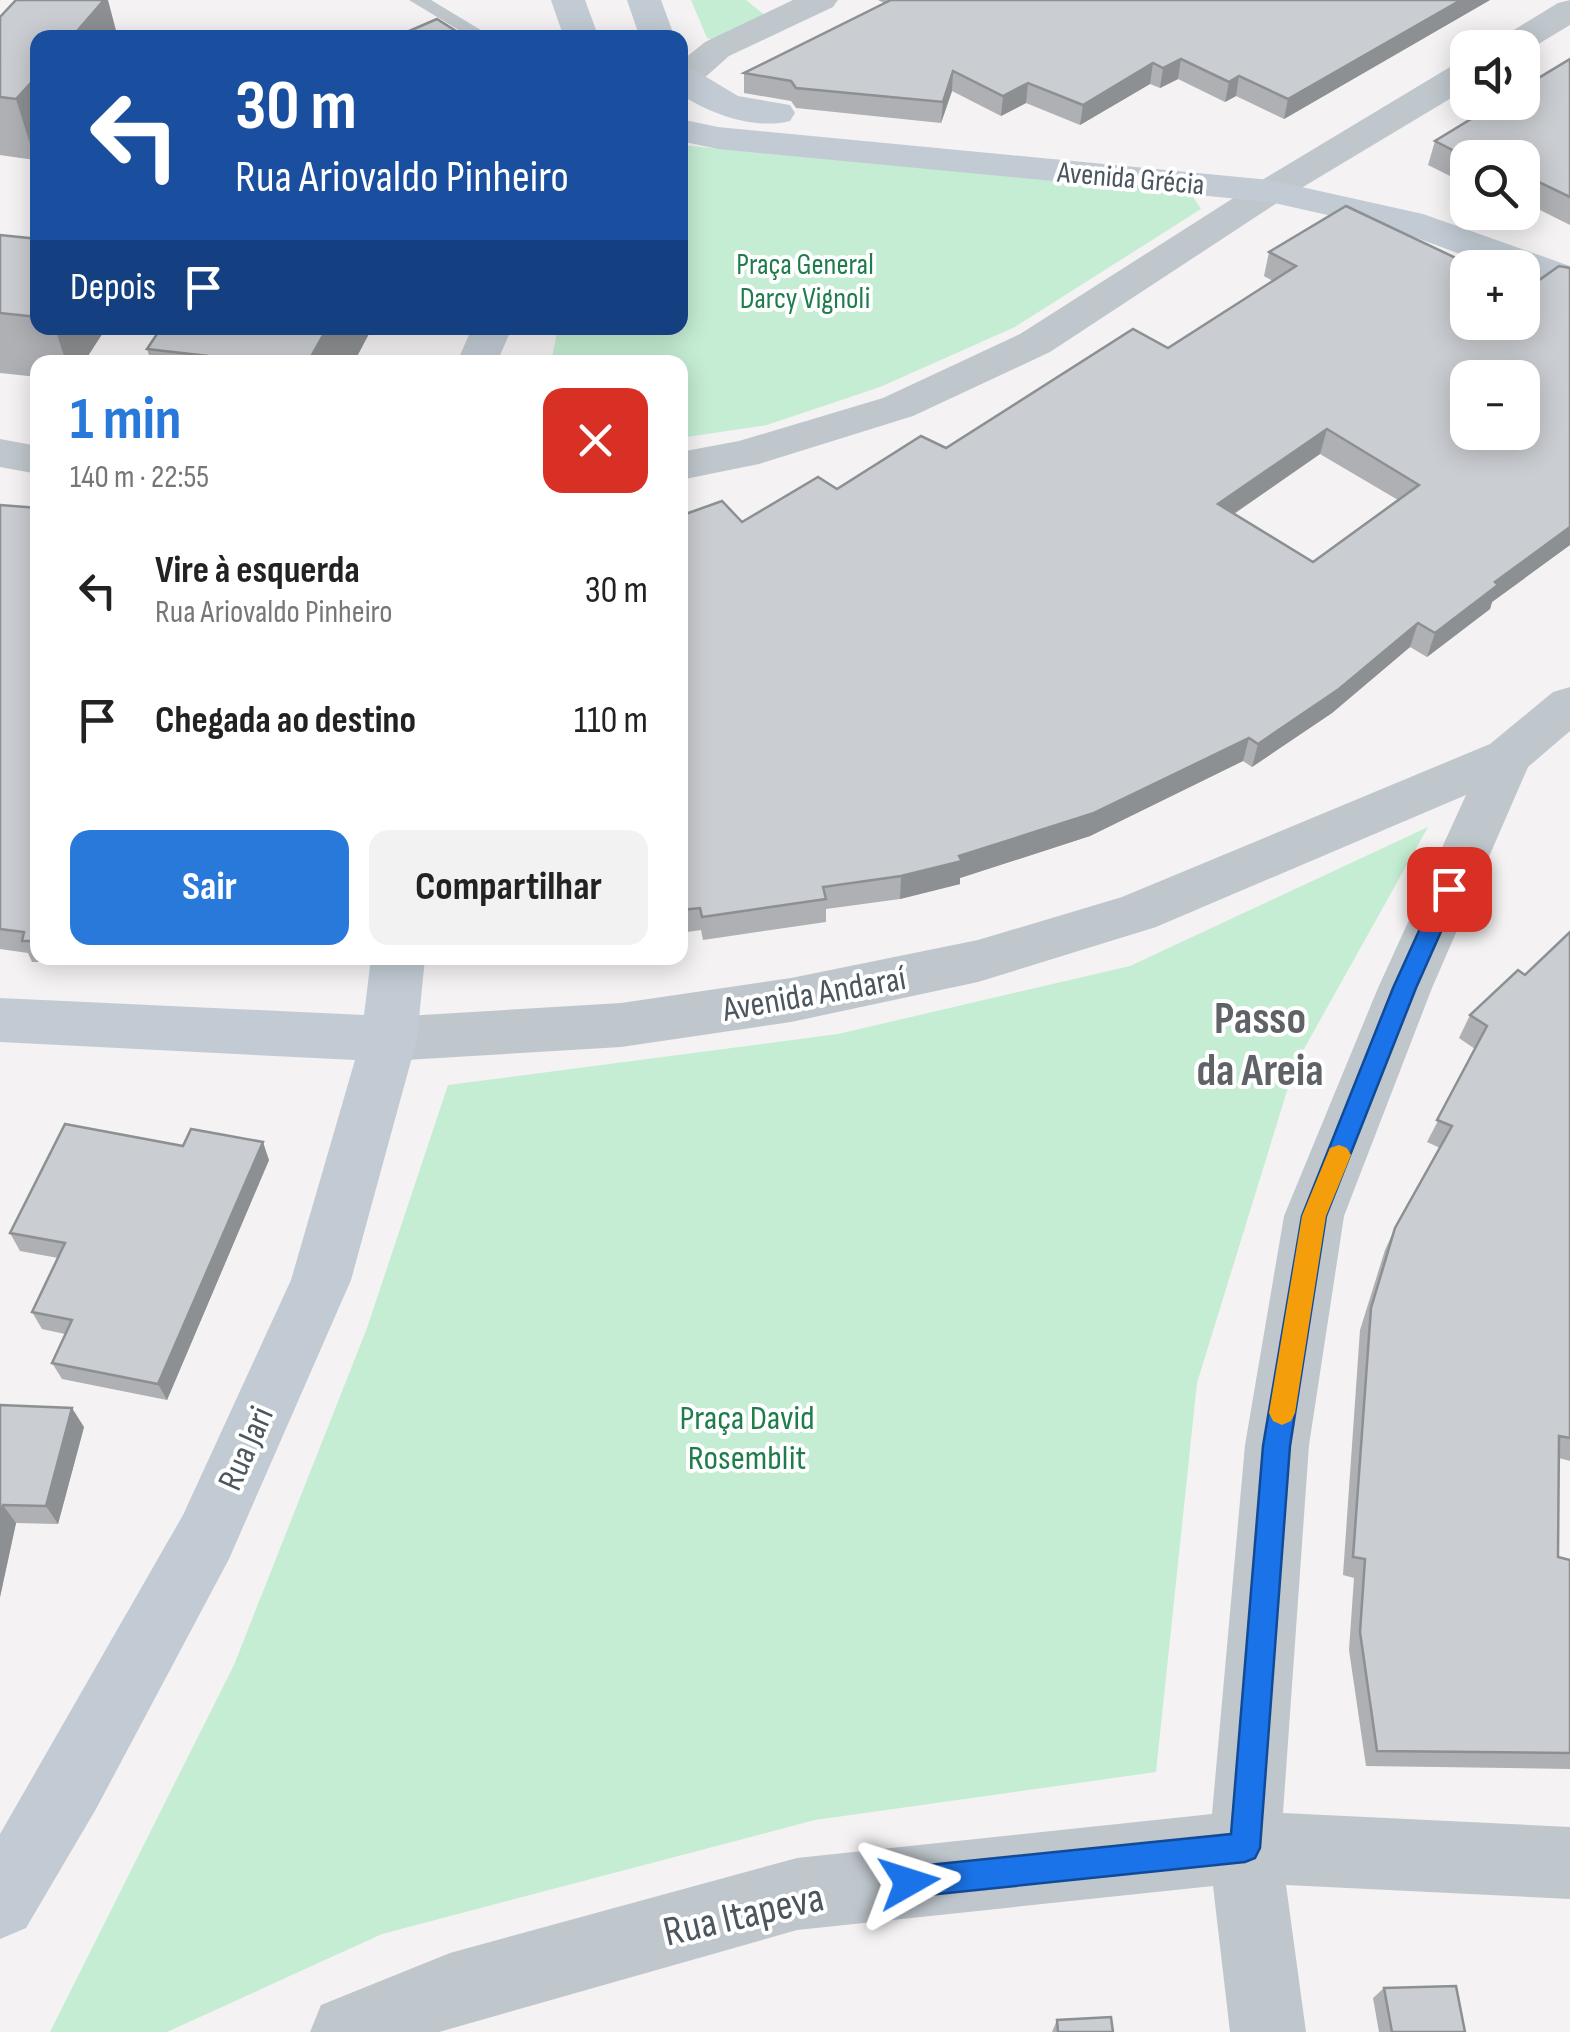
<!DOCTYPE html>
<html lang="pt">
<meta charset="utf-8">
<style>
body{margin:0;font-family:"Sofia Sans Condensed",sans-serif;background:#f2f2f2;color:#222;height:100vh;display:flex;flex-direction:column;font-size:38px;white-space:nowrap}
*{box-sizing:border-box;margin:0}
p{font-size:32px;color:#767676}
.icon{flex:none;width:55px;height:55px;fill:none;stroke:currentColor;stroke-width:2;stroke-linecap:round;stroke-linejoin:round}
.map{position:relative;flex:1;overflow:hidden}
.panel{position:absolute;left:30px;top:355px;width:658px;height:610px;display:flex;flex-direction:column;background:#fff;border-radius:20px;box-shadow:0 5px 25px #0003}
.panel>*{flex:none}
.banner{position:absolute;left:30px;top:30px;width:658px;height:305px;border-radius:20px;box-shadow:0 5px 25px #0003;background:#1a4fa0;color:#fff;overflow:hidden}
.controls{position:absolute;left:1450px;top:30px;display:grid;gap:20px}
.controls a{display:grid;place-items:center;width:90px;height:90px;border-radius:20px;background:#fff;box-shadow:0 5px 25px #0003;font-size:50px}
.pin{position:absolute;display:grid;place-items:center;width:85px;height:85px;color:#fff;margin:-42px;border-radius:20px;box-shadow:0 5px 15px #0006}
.me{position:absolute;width:110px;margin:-55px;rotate:84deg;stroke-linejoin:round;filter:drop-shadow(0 0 8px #0008)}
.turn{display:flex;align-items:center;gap:35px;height:210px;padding:0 40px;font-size:45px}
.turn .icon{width:130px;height:130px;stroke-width:2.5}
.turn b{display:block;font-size:70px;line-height:85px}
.then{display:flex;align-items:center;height:95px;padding:0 40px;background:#0003;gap:20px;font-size:38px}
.round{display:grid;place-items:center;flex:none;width:105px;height:105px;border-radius:20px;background:#f2f2f2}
.head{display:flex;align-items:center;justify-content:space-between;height:170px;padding:0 40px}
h1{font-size:60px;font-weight:700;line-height:75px;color:#2879d9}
.cta{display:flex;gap:20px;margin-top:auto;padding:20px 40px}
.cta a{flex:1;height:115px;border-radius:20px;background:#2879d9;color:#fff;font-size:40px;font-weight:700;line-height:115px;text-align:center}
.cta a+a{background:#f2f2f2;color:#222}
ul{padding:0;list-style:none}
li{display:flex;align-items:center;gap:30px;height:130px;padding:0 40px}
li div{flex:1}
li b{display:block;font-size:38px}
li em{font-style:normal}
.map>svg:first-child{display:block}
.green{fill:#c5edd4}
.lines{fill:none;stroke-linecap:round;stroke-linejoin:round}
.lane{fill:#bfc7cd;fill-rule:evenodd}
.street{fill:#bfc7cd;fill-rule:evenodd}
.secondary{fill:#c2cbd4;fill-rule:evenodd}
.wall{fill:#aeb0b4;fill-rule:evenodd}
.shaded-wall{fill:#8d9092}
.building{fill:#cacdd1;stroke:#8d9092;stroke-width:2.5;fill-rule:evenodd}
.route{fill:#1a73e8;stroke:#114b97;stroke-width:2.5}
.slow{fill:#f59e0b}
.labels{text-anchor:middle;stroke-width:8;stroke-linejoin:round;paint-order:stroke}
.far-street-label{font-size:30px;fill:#4b565f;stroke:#fff}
.far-park-label{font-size:30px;fill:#1f7d4c;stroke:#fff}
.street-label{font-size:35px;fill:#4b565f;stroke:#fff}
.park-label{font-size:35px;fill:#1f7d4c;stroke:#fff}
.near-street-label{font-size:42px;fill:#4b565f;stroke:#fff}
.district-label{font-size:45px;font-weight:bold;fill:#5f6367;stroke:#fff}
</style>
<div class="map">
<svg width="1570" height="2032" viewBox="0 0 1570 2032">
<rect width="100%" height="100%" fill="#f4f2f2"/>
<g class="green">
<polygon points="691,0 746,0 766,16 712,40 707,38"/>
<polygon points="680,145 1191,194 1201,209 1015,327 880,387 767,425 680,438 680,362 551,362 558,328 680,328"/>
<polygon points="1428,827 1295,1065 1197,1383 1156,1772 815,1820 382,1934 167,2032 50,2032 234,1665 367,1328 448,1085 838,1034 1130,966"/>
</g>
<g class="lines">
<polygon class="lane" points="409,0 431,0 494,38 472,38"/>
<g class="street">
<polygon points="793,0 838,0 833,7 729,56 693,88 680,91 680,62 705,42"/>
<polygon points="1570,0 1570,25 1522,54 1522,48 1491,48 1496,41 1558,3"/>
<polygon points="1468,61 1468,88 1283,199 1050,352 913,416 759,464 680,480 680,452 739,441 883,398 1020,334 1257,183 1455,64"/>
<polygon points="0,439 38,446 38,474 0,467"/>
<polygon points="1570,687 1570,731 1528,767 1432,988 1344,1216 1309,1445 1283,1813 1570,1827 1570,1899 1286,1885 1306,2032 1230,2032 1213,1886 797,1930 439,2032 310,2032 321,2005 450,1953 797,1858 1212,1814 1245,1445 1284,1216 1378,988 1466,795 1156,927 978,982 791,1022 621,1047 389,1061 369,1055 361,1039 369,1023 389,1017 621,1003 791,978 978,940 1122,897 1490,744 1553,692"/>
</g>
<g class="secondary">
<polygon points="551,0 585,0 599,38 564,38"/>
<polygon points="627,0 661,0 675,38 640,38"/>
<path d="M680,66l13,3 45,27 52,9 5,8 -5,8c-36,9 -80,-7 -110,-27z"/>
<polygon points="680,119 718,127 1270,180 1423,214 1570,266 1570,292 1522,276 1522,268 1498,268 1398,231 1270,202 718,149 680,141"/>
<polygon points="472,328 512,328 497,362 457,362"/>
<polygon points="371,958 425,958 417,1039 351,1280 229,1559 96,1809 26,1928 0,1939 0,1834 183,1515 291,1280 355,1060 0,1042 0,998 364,1015"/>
</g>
</g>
<g class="wall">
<polygon points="878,0 1490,0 1284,119 1236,96 1225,102 1178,79 1160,88 1150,84 1080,125 1026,103 1001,116 952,91 941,123 796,108 791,101 744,93 744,73 884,3"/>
<polygon points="0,17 38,38 38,158 35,160 0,155"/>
<polygon points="1570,59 1570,225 1522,201 1522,158 1468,158 1468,185 1428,165 1435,141"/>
<polygon points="0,235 38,239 38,328 106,328 84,362 38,362 38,377 0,373"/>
<path d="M1269,252l256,38 45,-22v277l-78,57 -2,7 -63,48 -17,-10 -78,66 -80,54 -9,-6 -153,75 -130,42v6l-60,15 -74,10v13l-123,18 -2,-10 -21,3v-417l62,6 95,-33 109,-41 222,-100 105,-67 -9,-5zM1320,454l78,46 -85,62 -79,-48z"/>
<polygon points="372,328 354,362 151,362 147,349"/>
<polygon points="0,505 38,508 38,958 84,958 81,962 32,962 28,953 0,949"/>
<polygon points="1570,932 1570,1461 1559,1458 1558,1557 1570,1560 1570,1769 1366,1766 1349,1650 1354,1578 1343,1575 1360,1330 1385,1250 1395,1228 1440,1148 1427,1142 1475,1049 1459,1038 1470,1015 1525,975"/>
<polygon points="164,958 230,958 165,960"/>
<polygon points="183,1146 269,1160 167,1400 62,1379 52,1363 65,1334 42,1329 32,1312 58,1258 20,1251 10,1233"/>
<polygon points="0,1405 84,1427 58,1524 16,1523 0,1597"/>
<polygon points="1384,1988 1465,2032 1379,2032 1373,1998"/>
<polygon points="1057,2020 1113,2032 1052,2032"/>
</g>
<g class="shaded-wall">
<polygon points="104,0 108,0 118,38 71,38"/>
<polygon points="1461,0 1490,0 1284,119 1288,99"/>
<polygon points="1181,59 1178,79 1160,88 1163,68"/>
<polygon points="1153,63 1150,84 1080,125 1083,105"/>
<polygon points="953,71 952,91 941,123 943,102"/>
<polygon points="38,75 38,158 35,160 16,99"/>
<polygon points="1239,76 1236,96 1225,102 1229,82"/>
<polygon points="1028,83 1026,103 1001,116 1003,96"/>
<polygon points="55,328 106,328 84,362 66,362"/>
<polygon points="327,328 372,328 354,362 308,362"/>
<polygon points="1327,429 1320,454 1213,528 1218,504"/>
<polygon points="1570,527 1570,545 1492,602 1490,609 1427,657 1435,633 1495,582"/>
<polygon points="1418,623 1410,647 1332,713 1252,767 1258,744"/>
<polygon points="1249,738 1243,761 1090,836 960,878 960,884 900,899 901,876"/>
<polygon points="263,1142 269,1160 167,1400 158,1384"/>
<polygon points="72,1408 84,1427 58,1524 46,1506"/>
<polygon points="3,1505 16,1523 0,1597 0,1519"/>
</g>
<g class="building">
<polygon points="16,0 104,0 71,38 38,38 38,75 16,99 0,97 0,17"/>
<polygon points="891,0 1461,0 1288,99 1239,76 1229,82 1181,59 1163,68 1153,63 1083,105 1028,83 1003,96 953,71 943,102 796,88 791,81 744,73"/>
<polygon points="437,19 467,38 393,38"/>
<polygon points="1570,59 1570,197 1522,174 1522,158 1468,158 1435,141 1499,102 1522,102 1522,88"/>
<path d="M1346,206l131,62h-9v54h54v-33l3,1 34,-24 11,2v259l-75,55 3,3 -63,48 -17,-10 -79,66 -81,55 -9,-6 -155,75 -135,43 3,5 -61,15 -78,11 3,12 -124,18 -2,-9 -20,2v-394l42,-15 20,21 76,-45 19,12 84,-53 25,12 187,-119 35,19 128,-82 -27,-14zM1468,378h54v54h-54zM1327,429l92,56 -106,77 -95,-58z"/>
<polygon points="0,235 38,239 38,317 0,313"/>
<polygon points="161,328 327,328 308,362 260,362 147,349"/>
<polygon points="0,505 38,508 38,941 22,941 24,932 0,929"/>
<polygon points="1570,932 1570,1438 1559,1436 1558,1557 1570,1560 1570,1753 1377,1751 1360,1632 1365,1559 1353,1557 1371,1308 1395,1228 1452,1126 1437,1120 1487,1026 1470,1015 1518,970 1525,975"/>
<polygon points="65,1124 183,1146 191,1129 263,1142 158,1384 52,1363 72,1320 32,1312 65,1243 10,1233"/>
<polygon points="0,1405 72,1408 46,1506 3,1505 0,1519"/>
<polygon points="1456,1986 1465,2032 1392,2032 1384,1988"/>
<polygon points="1111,2017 1113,2032 1058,2032 1057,2020"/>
</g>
<polygon class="route" points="1449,881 1460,889 1416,988 1326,1216 1290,1446 1260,1848 1255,1858 1245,1862 909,1897 898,1893 894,1882 898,1872 909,1867 1231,1834 1263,1446 1302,1216 1393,988 1438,889"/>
<polygon class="slow" points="1339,1145 1347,1148 1351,1155 1326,1216 1295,1413 1291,1421 1282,1425 1273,1421 1269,1413 1302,1216 1330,1148"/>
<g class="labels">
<g class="far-street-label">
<text transform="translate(1131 178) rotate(5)" y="10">Avenida Grécia</text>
</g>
<g class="far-park-label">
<text x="805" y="274">Praça General<tspan x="805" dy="34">Darcy Vignoli</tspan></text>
</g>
<g class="street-label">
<text transform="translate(814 993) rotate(-10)" y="12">Avenida Andaraí</text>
<text transform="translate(245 1448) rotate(-66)" y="12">Rua Jari</text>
</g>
<g class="park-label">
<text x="747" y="1429">Praça David<tspan x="747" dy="40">Rosemblit</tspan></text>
</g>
<g class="near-street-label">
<text transform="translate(743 1913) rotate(-13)" y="15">Rua Itapeva</text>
</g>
<g class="district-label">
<text x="1260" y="1033">Passo<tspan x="1260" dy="52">da Areia</tspan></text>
</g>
</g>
</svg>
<div class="controls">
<a><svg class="icon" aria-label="sound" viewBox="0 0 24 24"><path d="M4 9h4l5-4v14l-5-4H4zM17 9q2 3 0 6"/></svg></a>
<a><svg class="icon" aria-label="search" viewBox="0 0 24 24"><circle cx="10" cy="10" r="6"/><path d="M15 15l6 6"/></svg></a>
<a>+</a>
<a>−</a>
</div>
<div class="pin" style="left:1449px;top:889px;background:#d93025"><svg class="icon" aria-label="arrive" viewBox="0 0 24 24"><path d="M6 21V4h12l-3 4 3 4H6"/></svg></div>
<svg class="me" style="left:909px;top:1882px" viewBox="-20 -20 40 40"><path d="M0-17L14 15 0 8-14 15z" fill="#1a73e8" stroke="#fff" stroke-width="4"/></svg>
<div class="banner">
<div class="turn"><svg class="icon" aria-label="left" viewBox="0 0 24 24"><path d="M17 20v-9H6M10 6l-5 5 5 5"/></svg><div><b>30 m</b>Rua Ariovaldo Pinheiro</div></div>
<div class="then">Depois<svg class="icon" aria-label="arrive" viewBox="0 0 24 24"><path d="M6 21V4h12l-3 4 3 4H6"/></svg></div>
</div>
<section class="panel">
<div class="head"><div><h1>1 min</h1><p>140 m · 22:55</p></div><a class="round" style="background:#d93025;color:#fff"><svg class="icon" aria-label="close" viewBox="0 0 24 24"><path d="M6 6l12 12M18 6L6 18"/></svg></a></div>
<ul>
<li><svg class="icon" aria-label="left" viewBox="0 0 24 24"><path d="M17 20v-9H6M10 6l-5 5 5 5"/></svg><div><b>Vire à esquerda</b><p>Rua Ariovaldo Pinheiro</p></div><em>30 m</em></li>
<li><svg class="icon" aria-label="arrive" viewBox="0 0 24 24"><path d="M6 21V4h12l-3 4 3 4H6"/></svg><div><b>Chegada ao destino</b></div><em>110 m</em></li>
</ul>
<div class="cta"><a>Sair</a><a>Compartilhar</a></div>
</section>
</div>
